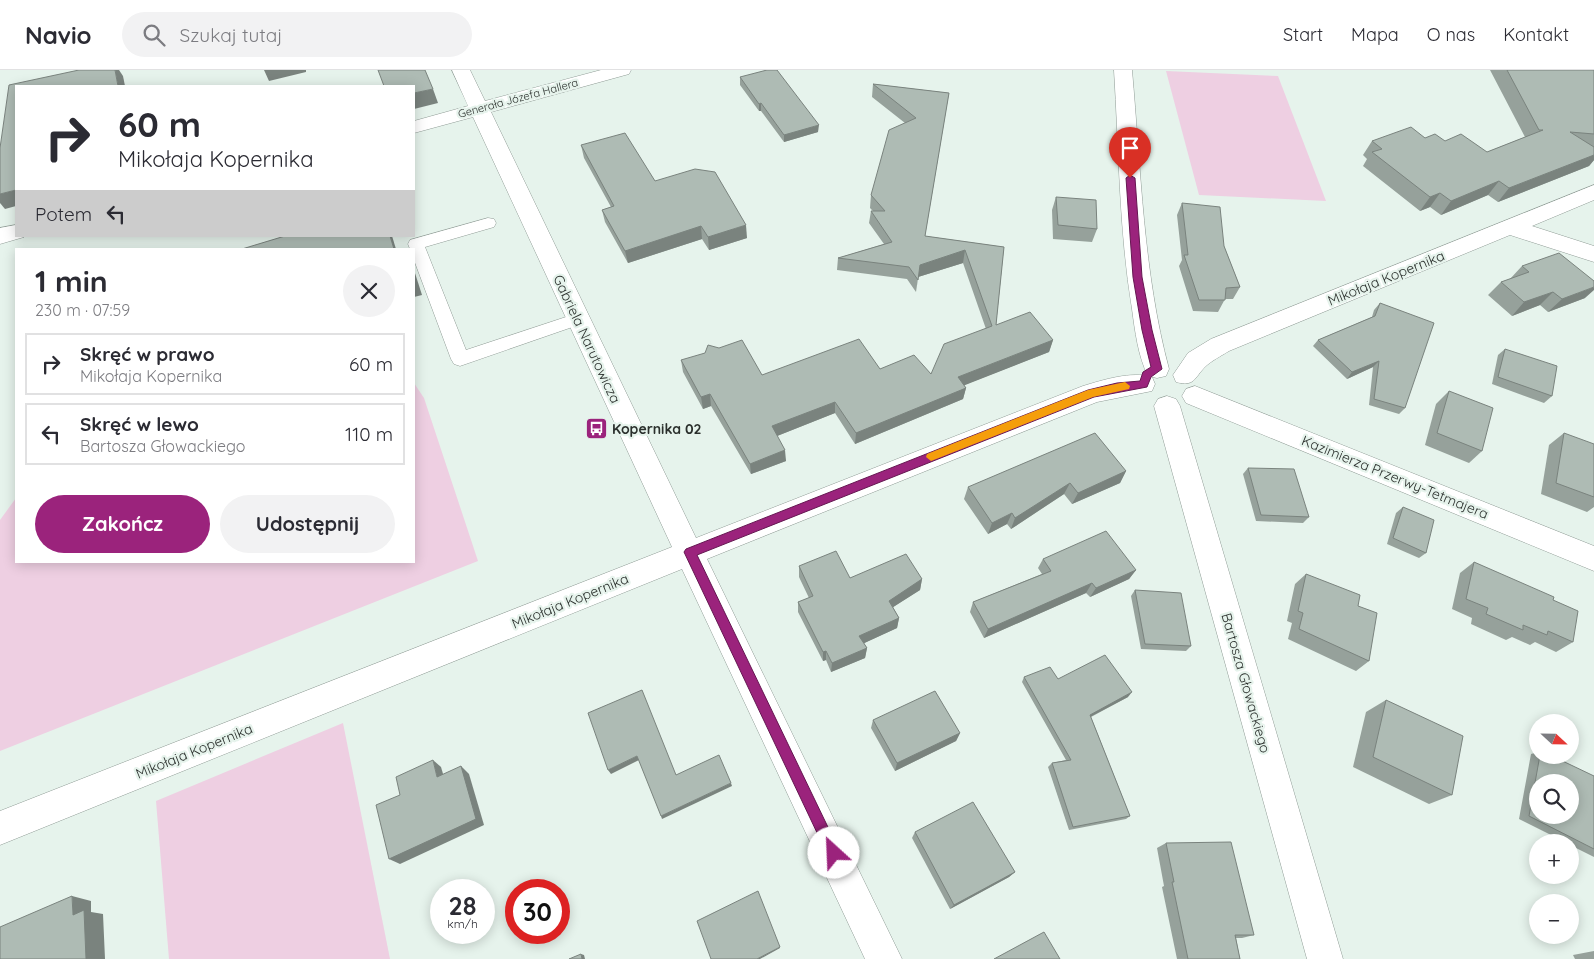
<!DOCTYPE html>
<html lang="pl">
<meta charset="utf-8">
<style>
body{margin:0;font-family:Quicksand,sans-serif;background:#f2f2f3;color:#2b2b33;height:100vh;display:flex;flex-direction:column;font-size:19px;white-space:nowrap}
*{box-sizing:border-box;margin:0}
p{font-size:16px;color:#7c7c81}
.icon{flex:none;width:28px;height:28px;fill:none;stroke:currentColor;stroke-width:2;stroke-linecap:round;stroke-linejoin:round}
.map{position:relative;flex:1;overflow:hidden}
.side{position:absolute;left:15px;top:178px;width:400px;height:315px;display:flex;flex-direction:column;background:#fff;border-radius:0px;box-shadow:0 2px 12px #0003}
.side>*{flex:none}
.guide{position:absolute;left:15px;top:15px;width:400px;height:152px;border-radius:0px;box-shadow:0 2px 12px #0003;background:#fff;color:#2b2b33;overflow:hidden}
.needle{width:32px;rotate:112deg}
.controls{position:absolute;left:1529px;top:644px;display:grid;gap:10px}
.controls a{display:grid;place-items:center;width:50px;height:50px;border-radius:50%;background:#fff;box-shadow:0 2px 12px #0003;font-size:25px}
.speed{position:absolute;left:430px;top:809px;display:flex;gap:10px;font-size:25px;font-weight:700;text-align:center}
.speed>*{display:grid;place-content:center;width:65px;height:65px;border-radius:50%;background:#fff;box-shadow:0 2px 12px #0003;line-height:1}
.speed small{font-size:12px;font-weight:400}
.speed .limit{border:8px solid #d22;background:#fff;color:#111}
.pin{position:absolute;display:grid;place-items:center;width:42px;height:42px;color:#fff;margin:-51px -21px;border-radius:50% 50% 50% 0;rotate:-45deg;box-shadow:0 0 5px #0007}
.pin .icon{rotate:45deg}
.me{position:absolute;width:55px;margin:-28px;rotate:335deg;stroke-linejoin:round;filter:drop-shadow(0 0 4px #0008)}
.turn{display:flex;align-items:center;gap:18px;height:105px;padding:0 20px;font-size:22px}
.turn .icon{width:65px;height:65px;stroke-width:2.5}
.turn b{display:block;font-size:35px;line-height:42px}
.then{display:flex;align-items:center;height:48px;padding:0 20px;background:#0003;gap:10px;font-size:19px}
.round{display:grid;place-items:center;flex:none;width:52px;height:52px;border-radius:26px;background:#f2f2f3}
.overview{display:flex;align-items:center;justify-content:space-between;height:85px;padding:0 20px}
h1{font-size:30px;font-weight:700;line-height:38px}
.cta{display:flex;gap:10px;margin-top:auto;padding:10px 20px}
.cta a{flex:1;height:58px;border-radius:30px;background:#9b237c;color:#fff;font-size:20px;font-weight:700;line-height:58px;text-align:center}
.cta a+a{background:#f2f2f3;color:#2b2b33}
ul{padding:0;list-style:none}
li{display:flex;align-items:center;gap:15px;height:62px;margin:0 10px 8px;padding:0 10px;border:2px solid #e1e1e2;border-radius:0px}
li div{flex:1}
li b{display:block;font-size:19px}
li em{font-style:normal}
header{display:flex;align-items:center;gap:30px;box-sizing:border-box;height:70px;padding:0 25px;background:#fff;border-bottom:1px solid #e1e1e2}
header strong{font-size:24px}
nav{display:flex;gap:28px;margin-inline-start:auto;font-size:18px}
.search{width:350px;height:45px;background:#f2f2f3;display:flex;align-items:center;gap:12px;box-sizing:border-box;padding:0 18px;border-radius:28px;color:#7c7c81;font-size:19px}
.map>svg:first-child{display:block}
.green{fill:#eecfe2}
.lines{fill:none;stroke-linecap:round;stroke-linejoin:round}
.lane-casing{stroke:#909c96;stroke-width:1}
.street-casing{stroke:#909c96;stroke-width:1}
.lane{fill:#fff;fill-rule:evenodd}
.street{fill:#fff;fill-rule:evenodd}
.wall{fill:#96a19b}
.shaded-wall{fill:#7a837e}
.building{fill:#aebbb4;stroke:#7a837e;fill-rule:evenodd}
.route{fill:#9b237c;stroke:#651751}
.slow{fill:#f59e0b}
.labels{text-anchor:middle;stroke-width:4.5;stroke-linejoin:round;paint-order:stroke}
.far-street-label{font-size:11px;fill:#2b302d;stroke:#e6f3ec}
.street-label{font-size:14px;fill:#2b302d;stroke:#e6f3ec}
.poi-label{font-size:14px;font-weight:bold;fill:#2b302d;stroke:#e6f3ec;text-anchor:start}
</style>
<header>
<strong>Navio</strong>
<div class="search"><svg class="icon" aria-label="search" viewBox="0 0 24 24"><circle cx="10" cy="10" r="6"/><path d="M15 15l6 6"/></svg>Szukaj tutaj</div>
<nav><a>Start</a><a>Mapa</a><a>O nas</a><a>Kontakt</a></nav>
</header>
<div class="map">
<svg width="1594" height="889" viewBox="0 0 1594 889">
<rect width="100%" height="100%" fill="#e6f3ec"/>
<g class="green">
<polygon points="1166,1 1278,6 1326,131 1199,125"/>
<polygon points="414,313 424,328 478,491 0,681 0,450 16,428 16,491 414,491"/>
<polygon points="343,653 390,889 169,889 156,731"/>
</g>
<g class="lines">
<defs>
<polygon id="lane" points="488,148 494,149 496,153 494,157 425,177 466,280 578,243 584,245 587,249 584,253 460,296 454,294 451,289 414,190 414,179 410,179 408,174 410,170"/>
<g id="street">
<path d="M452,0h18l15,31 116,-31h30l-2,4 -138,38 205,426 387,-152c20,-6 48,-15 69,-9l3,7 -3,7 -55,11 -390,157 195,400h-37l-183,-390 -682,276v-34l672,-264 -199,-430 -59,16v-12l54,-15z"/>
<path d="M1114,0h18c9,100 11,202 37,299l-3,7 -9,2 -9,-2c-10,-20 -13,-45 -16,-67 -13,-78 -13,-160 -18,-239z"/>
<path d="M1594,115v15l-62,26 62,20v16l-84,-27 -281,116c-8,5 -18,10 -24,16 -11,11 -10,20 -29,15l-3,-7 15,-22 23,-14z"/>
<polygon points="16,155 16,166 24,167 0,174 0,158"/>
<polygon points="1195,316 1594,476 1594,501 1186,333 1182,326 1186,319"/>
<polygon points="1167,326 1176,329 1180,336 1343,889 1307,889 1154,336 1158,329"/>
</g>
</defs>
<use href="#lane" class="lane-casing"/>
<use href="#street" class="street-casing"/>
<use href="#lane" class="lane"/>
<use href="#street" class="street"/>
</g>
<g class="wall">
<polygon points="1490,0 1594,0 1594,90 1589,96 1498,132 1488,125 1441,145 1430,137 1420,141 1363,96 1367,89 1363,85 1372,71 1425,68 1445,71 1487,82 1525,67"/>
<polygon points="740,7 818,62 784,72 761,41 759,41 740,15"/>
<polygon points="873,14 949,23 925,166 1004,177 996,255 1053,270 1049,282 964,315 966,318 963,329 855,374 835,343 777,366 786,391 751,404 711,336 703,339 683,302 681,290 762,305 880,299 931,304 986,259 963,193 918,207 916,222 907,209 837,200 838,188 884,174 869,153 871,141 873,141 870,138 871,125 905,53 872,27"/>
<polygon points="581,75 655,111 747,168 709,180 702,169 628,193 605,152 602,140 611,137 584,88"/>
<polygon points="1056,127 1097,159 1092,172 1053,169 1052,140"/>
<polygon points="1182,133 1224,176 1240,217 1233,229 1225,229 1218,242 1193,241 1179,196 1182,190 1177,145"/>
<polygon points="1522,196 1585,228 1548,242 1540,235 1512,246 1488,225 1501,212 1510,209"/>
<polygon points="1380,233 1405,338 1399,344 1369,335 1373,297 1347,309 1313,276 1318,270 1372,247 1374,240"/>
<polygon points="1505,279 1552,326 1544,333 1492,314 1498,285"/>
<polygon points="1449,321 1482,381 1469,393 1425,375 1436,334"/>
<polygon points="1564,363 1594,427 1594,437 1587,442 1541,424 1549,375"/>
<polygon points="1248,398 1309,447 1303,453 1256,451 1243,404"/>
<polygon points="1126,401 1120,413 1072,434 1064,424 1011,459 1007,454 988,464 964,429 968,417"/>
<polygon points="1403,437 1426,483 1419,488 1387,474 1396,443"/>
<polygon points="1043,489 1136,500 1129,509 1090,527 1086,523 984,568 970,542 973,532 1042,504 1038,498"/>
<polygon points="1474,492 1553,530 1573,572 1556,582 1535,572 1530,575 1512,567 1506,570 1471,554 1472,548 1452,539 1460,503"/>
<polygon points="799,496 850,508 922,509 920,520 893,537 899,548 897,558 864,573 867,578 865,588 831,602 826,590 823,591 798,542 798,532 809,528 799,507"/>
<polygon points="1306,504 1358,536 1369,591 1356,601 1288,569 1292,553 1287,551 1295,514"/>
<polygon points="1135,520 1191,576 1186,581 1141,579 1131,526"/>
<polygon points="1024,607 1058,609 1128,627 1091,647 1130,746 1126,749 1069,760 1048,697 1052,693 1066,690 1022,612"/>
<polygon points="1386,630 1452,725 1429,734 1353,697 1366,642"/>
<polygon points="873,650 960,663 956,671 895,701 871,658"/>
<polygon points="1538,682 1538,685 1540,685 1594,706 1594,787 1570,775 1570,772 1565,772 1519,749 1531,684"/>
<polygon points="915,762 1015,802 1009,807 950,839 912,768"/>
<polygon points="1166,773 1254,865 1242,868 1236,868 1240,889 1177,889 1162,817 1164,816 1157,778"/>
<polygon points="1594,881 1594,889 1575,889 1573,885"/>
</g>
<g class="shaded-wall">
<polygon points="115,0 119,0 123,6 125,16 118,16"/>
<polygon points="264,0 306,0 306,2 269,11"/>
<polygon points="433,19 438,33 414,39 414,23"/>
<polygon points="761,33 761,41 759,41 759,34"/>
<polygon points="819,55 818,62 784,72 784,65"/>
<polygon points="1594,85 1594,90 1589,96 1498,132 1509,118"/>
<polygon points="1499,111 1488,125 1441,145 1451,131"/>
<polygon points="16,120 16,136 5,139 0,133 0,124"/>
<polygon points="1440,123 1430,137 1420,141 1430,127"/>
<polygon points="746,155 747,168 709,180 708,167"/>
<polygon points="701,156 702,169 628,193 625,181"/>
<polygon points="390,166 392,166 396,179 394,179"/>
<polygon points="965,180 963,193 918,207 916,222 920,195"/>
<polygon points="414,200 422,225 414,227"/>
<polygon points="1594,217 1594,220 1585,228 1548,242 1562,229"/>
<polygon points="1553,222 1540,235 1512,246 1524,232"/>
<polygon points="1053,270 1049,282 955,319 958,307"/>
<polygon points="1379,291 1373,297 1347,309 1352,302"/>
<polygon points="966,318 963,329 855,374 856,363"/>
<polygon points="710,324 711,336 703,339 701,327"/>
<polygon points="835,332 835,343 772,368 772,356"/>
<polygon points="785,380 786,391 751,404 750,394"/>
<polygon points="1126,401 1120,413 1072,434 1078,423"/>
<polygon points="1070,413 1064,424 1011,459 1015,448"/>
<polygon points="1012,443 1007,454 988,464 992,453"/>
<polygon points="1136,500 1129,509 1090,527 1096,518"/>
<polygon points="922,509 920,520 887,541 889,531"/>
<polygon points="1092,513 1086,523 984,568 988,559"/>
<polygon points="899,548 897,558 858,576 859,566"/>
<polygon points="867,578 865,588 831,602 832,593"/>
<polygon points="826,581 826,590 823,591 823,582"/>
<polygon points="1132,622 1128,627 1086,649 1090,645"/>
<polygon points="960,663 956,671 895,701 897,693"/>
<polygon points="637,686 639,690 611,704 608,700"/>
<polygon points="433,690 441,697 446,714 437,707"/>
<polygon points="461,696 469,704 484,755 400,794 389,789"/>
<polygon points="731,713 732,716 662,749 661,746"/>
<polygon points="1015,802 1009,807 950,839 954,835"/>
<polygon points="72,826 91,831 91,842 103,844 105,889 86,889 73,845"/>
<polygon points="780,877 780,878 760,889 757,889"/>
<polygon points="581,884 584,885 585,889 582,889"/>
</g>
<g class="building">
<polygon points="79,0 115,0 118,16 16,16 16,120 0,124 0,78 9,15"/>
<polygon points="378,0 425,0 433,19 414,23 414,16 384,16"/>
<polygon points="767,0 777,0 819,55 784,65 761,33 759,34 740,7"/>
<polygon points="1507,0 1594,0 1594,64 1570,62 1594,77 1594,85 1509,118 1499,111 1451,131 1440,123 1430,127 1372,82 1382,79 1372,71 1411,57 1425,68 1435,64 1445,71 1461,64 1487,82 1543,60 1539,60"/>
<polygon points="873,14 949,23 925,166 1004,177 996,255 1030,242 1053,270 958,307 966,318 856,363 835,332 772,356 785,380 750,394 710,324 701,327 681,290 705,283 708,275 719,278 742,270 762,305 859,269 880,299 914,285 931,304 944,274 992,256 965,180 920,195 918,210 909,197 838,188 892,172 871,141 885,141 871,125 889,60 916,48"/>
<polygon points="625,63 655,111 695,99 715,102 746,155 708,167 701,156 625,181 602,140 614,136 581,75"/>
<polygon points="1056,127 1096,130 1097,159 1058,155"/>
<polygon points="1182,133 1220,137 1224,176 1240,217 1226,218 1225,230 1199,230 1184,185 1188,185"/>
<polygon points="285,166 390,166 394,179 242,179"/>
<polygon points="1559,183 1594,211 1594,217 1562,229 1553,222 1524,232 1501,212 1529,202 1522,196"/>
<polygon points="1380,233 1434,253 1405,338 1374,329 1379,291 1352,302 1318,270 1375,246"/>
<polygon points="1505,279 1557,296 1552,326 1498,307"/>
<polygon points="1449,321 1493,338 1482,381 1437,363"/>
<polygon points="1095,363 1126,401 1078,423 1070,413 1015,448 1012,443 992,453 968,417"/>
<polygon points="1564,363 1594,374 1594,427 1556,413"/>
<polygon points="1248,398 1294,399 1309,447 1261,445"/>
<polygon points="1403,437 1434,450 1426,483 1393,468"/>
<polygon points="1106,461 1136,500 1096,518 1092,513 988,559 973,532 1051,501 1043,489"/>
<polygon points="836,481 850,508 906,484 922,509 889,531 899,548 859,566 867,578 832,593 826,581 823,582 798,532 813,526 799,496"/>
<polygon points="1474,492 1554,527 1553,530 1578,541 1573,572 1548,561 1547,565 1523,555 1523,560 1486,544 1488,538 1466,529"/>
<polygon points="1306,504 1360,525 1358,536 1377,543 1369,591 1299,559 1303,543 1298,541"/>
<polygon points="1135,520 1181,523 1191,576 1145,574"/>
<polygon points="1105,585 1132,622 1090,645 1130,746 1073,757 1052,693 1071,690 1024,607 1050,597 1058,609"/>
<polygon points="642,620 676,705 719,685 731,713 661,746 637,686 608,700 588,643"/>
<polygon points="935,621 960,663 897,693 873,650"/>
<polygon points="1386,630 1463,666 1452,725 1373,687"/>
<path d="M1540,685h10l44,21v73l-65,-33zM1538,712h32v33h-32z"/>
<polygon points="433,690 437,707 461,696 476,749 389,789 376,735 400,725 396,707"/>
<polygon points="973,732 1015,802 954,835 915,762"/>
<polygon points="1231,772 1254,865 1235,865 1240,889 1188,889 1172,812 1174,812 1166,773"/>
<polygon points="758,821 780,877 757,889 711,889 697,851"/>
<polygon points="72,826 73,845 84,840 86,889 0,889 0,857"/>
<polygon points="1044,862 1060,889 994,889"/>
<polygon points="581,884 582,889 569,889"/>
</g>
<polygon class="route" points="1130,105 1135,108 1142,207 1152,260 1162,299 1151,307 1147,317 1094,327 697,485 838,778 841,783 838,788 834,790 829,788 684,482 686,479 1088,320 1117,313 1140,311 1143,302 1151,297 1142,260 1133,207 1126,108"/>
<polygon class="slow" points="1125,312 1130,316 1129,319 1093,327 931,391 926,387 927,384 1088,320"/>
<defs>
<symbol id="bus-square" viewBox="-11 -11 22 22"><rect x="-9" y="-9" width="18" height="18" rx="4" fill="#9b237c" stroke="#e6f3ec"/><path d="M-5-6H5V4H4V6H2V4H-2V6H-4V4H-5ZM-3.5-4V0h7V-4ZM-3.5 1.2v1.5H-2V1.2ZM2 1.2v1.5H3.5V1.2Z" fill="#fff"/></symbol>
</defs>
<g fill-rule="evenodd">
<use href="#bus-square" x="584" y="346" width="25" height="25"/>
</g>
<g class="labels">
<g class="far-street-label">
<text transform="translate(518 28) rotate(-15)" y="4">Generała Józefa Hallera</text>
</g>
<g class="street-label">
<text transform="translate(1386 208) rotate(-22)" y="5">Mikołaja Kopernika</text>
<text transform="translate(587 269) rotate(65)" y="5">Gabriela Narutowicza</text>
<text transform="translate(1395 407) rotate(22)" y="5">Kazimierza Przerwy-Tetmajera</text>
<text transform="translate(570 531) rotate(-22)" y="5">Mikołaja Kopernika</text>
<text transform="translate(1246 613) rotate(74)" y="5">Bartosza Głowackiego</text>
<text transform="translate(194 681) rotate(-22)" y="5">Mikołaja Kopernika</text>
</g>
<g class="poi-label">
<text x="612" y="364">Kopernika 02</text>
</g>
</g>
</svg>
<div class="controls">
<a><svg class="needle" viewBox="-14 -14 28 28"><path d="M0-13l5 13h-10z" fill="#e53935"/><path d="M0 13l5-13h-10z" fill="#7c7c81"/></svg></a>
<a><svg class="icon" aria-label="search" viewBox="0 0 24 24"><circle cx="10" cy="10" r="6"/><path d="M15 15l6 6"/></svg></a>
<a>+</a>
<a>−</a>
</div>
<div class="speed"><div>28<small>km/h</small></div><div class="limit">30</div></div>
<div class="pin" style="left:1130px;top:108px;background:#d93025"><svg class="icon" aria-label="arrive" viewBox="0 0 24 24"><path d="M6 21V4h12l-3 4 3 4H6"/></svg></div>
<svg class="me" style="left:834px;top:783px" viewBox="-20 -20 40 40"><circle r="19" fill="#fff"/><path d="M0-13L10 11 0 6-10 11z" fill="#9b237c"/></svg>
<div class="guide">
<div class="turn"><svg class="icon" aria-label="right" viewBox="0 0 24 24"><path d="M7 20v-9h11M14 6l5 5-5 5"/></svg><div><b>60 m</b>Mikołaja Kopernika</div></div>
<div class="then">Potem<svg class="icon" aria-label="left" viewBox="0 0 24 24"><path d="M17 20v-9H6M10 6l-5 5 5 5"/></svg></div>
</div>
<section class="side">
<div class="overview"><div><h1>1 min</h1><p>230 m · 07:59</p></div><a class="round"><svg class="icon" aria-label="close" viewBox="0 0 24 24"><path d="M6 6l12 12M18 6L6 18"/></svg></a></div>
<ul>
<li><svg class="icon" aria-label="right" viewBox="0 0 24 24"><path d="M7 20v-9h11M14 6l5 5-5 5"/></svg><div><b>Skręć w prawo</b><p>Mikołaja Kopernika</p></div><em>60 m</em></li>
<li><svg class="icon" aria-label="left" viewBox="0 0 24 24"><path d="M17 20v-9H6M10 6l-5 5 5 5"/></svg><div><b>Skręć w lewo</b><p>Bartosza Głowackiego</p></div><em>110 m</em></li>
</ul>
<div class="cta"><a>Zakończ</a><a>Udostępnij</a></div>
</section>
</div>
